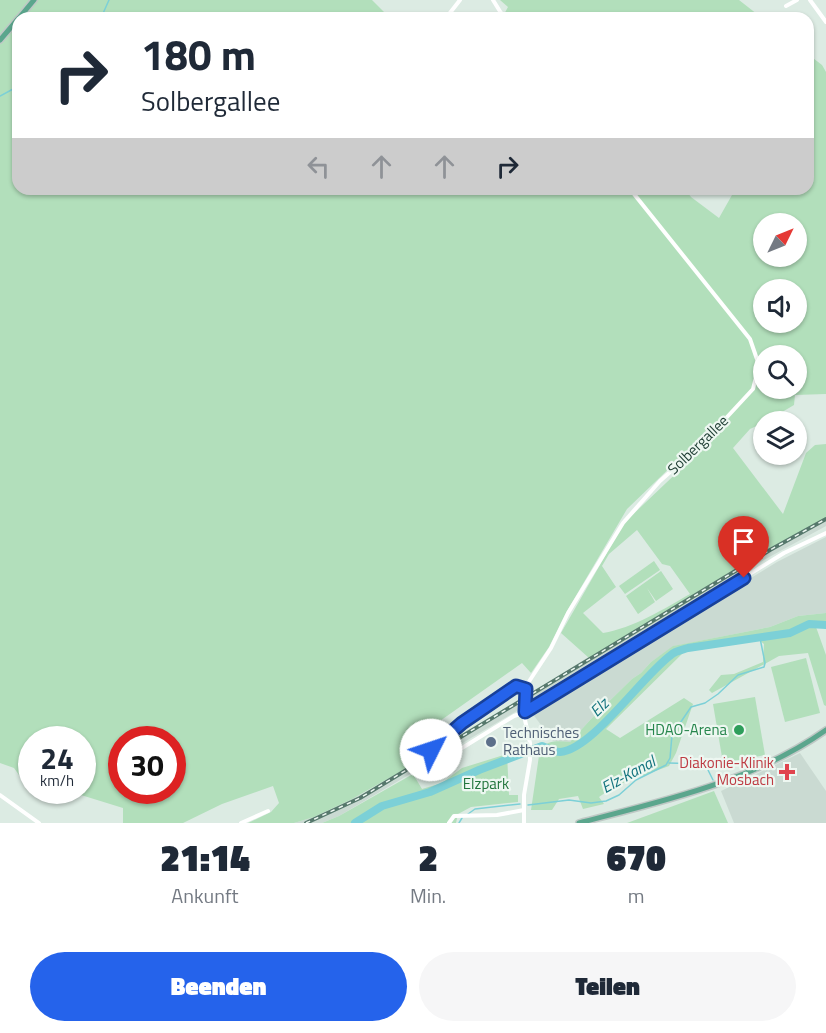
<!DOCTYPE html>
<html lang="de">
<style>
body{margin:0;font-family:"Titillium Web",sans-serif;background:#f6f6f7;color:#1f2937;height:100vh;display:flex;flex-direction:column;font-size:22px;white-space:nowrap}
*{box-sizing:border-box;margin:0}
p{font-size:20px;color:#747a83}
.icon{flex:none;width:33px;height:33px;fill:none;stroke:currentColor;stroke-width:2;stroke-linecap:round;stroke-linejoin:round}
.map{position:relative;height:823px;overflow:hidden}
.panel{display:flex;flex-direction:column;background:#fff;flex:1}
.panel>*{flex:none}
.top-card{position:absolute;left:12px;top:12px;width:802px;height:183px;border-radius:18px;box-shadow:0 2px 4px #0004;background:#fff;color:#1f2937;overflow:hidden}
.needle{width:39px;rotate:47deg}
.controls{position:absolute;left:753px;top:213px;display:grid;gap:12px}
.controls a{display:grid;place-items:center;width:54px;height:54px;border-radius:50%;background:#fff;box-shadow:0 2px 4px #0004;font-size:30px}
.speed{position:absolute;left:18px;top:726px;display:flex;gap:12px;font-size:30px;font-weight:700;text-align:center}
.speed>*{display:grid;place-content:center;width:78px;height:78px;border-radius:50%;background:#fff;box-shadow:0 2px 4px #0004;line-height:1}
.speed small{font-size:15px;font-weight:400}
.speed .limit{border:9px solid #d22;background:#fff;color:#111}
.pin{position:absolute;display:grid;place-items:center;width:51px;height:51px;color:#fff;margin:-62px -26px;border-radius:50% 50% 50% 0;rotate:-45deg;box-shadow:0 0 6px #0007}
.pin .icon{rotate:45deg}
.me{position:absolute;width:66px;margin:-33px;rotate:49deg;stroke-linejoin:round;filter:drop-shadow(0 0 4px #0008)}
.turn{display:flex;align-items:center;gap:21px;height:126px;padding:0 30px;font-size:27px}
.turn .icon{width:78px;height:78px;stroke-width:2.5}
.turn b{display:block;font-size:42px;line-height:51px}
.lanes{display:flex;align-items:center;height:57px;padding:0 30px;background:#0003;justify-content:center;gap:30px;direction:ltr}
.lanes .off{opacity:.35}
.eta{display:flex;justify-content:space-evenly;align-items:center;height:102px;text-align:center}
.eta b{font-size:36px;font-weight:800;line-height:42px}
.cta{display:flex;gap:12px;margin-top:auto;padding:12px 30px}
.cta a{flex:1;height:69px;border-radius:36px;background:#2563eb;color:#fff;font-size:24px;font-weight:800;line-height:69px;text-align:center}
.cta a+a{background:#f6f6f7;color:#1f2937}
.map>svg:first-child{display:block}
.built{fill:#cadad2}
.green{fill:#b2dfbb;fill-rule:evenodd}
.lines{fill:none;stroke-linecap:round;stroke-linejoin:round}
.stream{stroke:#7cd0d7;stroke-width:1.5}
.river{stroke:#7cd0d7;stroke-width:8}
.major-casing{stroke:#bfc8c5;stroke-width:8}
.minor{stroke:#fff;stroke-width:4}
.major{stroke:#5ba68d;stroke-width:5}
.rail-casing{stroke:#56786c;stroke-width:4}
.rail{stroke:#edf7f1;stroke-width:1.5;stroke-dasharray:4.5;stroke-linecap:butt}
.route-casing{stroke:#184099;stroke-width:15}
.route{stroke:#2563eb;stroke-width:10}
.leisure-dot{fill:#2e9e5b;stroke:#edf7f1;stroke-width:2}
.service-dot{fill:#5c6f8a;stroke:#edf7f1;stroke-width:2}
.health-dot{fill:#e0444e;stroke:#edf7f1;stroke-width:2}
.labels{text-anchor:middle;stroke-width:4.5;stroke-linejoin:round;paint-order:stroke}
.street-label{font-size:15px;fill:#1c3b31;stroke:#edf7f1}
.leisure-label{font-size:15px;fill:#27864d;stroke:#edf7f1;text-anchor:end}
.service-label{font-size:15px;fill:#4e5e75;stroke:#edf7f1;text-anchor:start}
.health-label{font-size:15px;fill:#be3a42;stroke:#edf7f1;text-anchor:end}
.park-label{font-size:15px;fill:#22763d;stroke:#edf7f1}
.water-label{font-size:16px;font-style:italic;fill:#11727d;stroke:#edf7f1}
</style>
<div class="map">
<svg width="826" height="823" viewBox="0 0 826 823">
<rect width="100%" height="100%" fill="#dcebe3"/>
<g class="built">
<polygon points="826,518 826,526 762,561 529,703 528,695 598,651 772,547"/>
<polygon points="826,537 826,613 798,616 770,627 674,646 651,662 641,673 632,679 592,718 570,742 553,741 532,713 777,562"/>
<polygon points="520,700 522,708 339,816 322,823 294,823 314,817 378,786"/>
<polygon points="800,753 826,791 826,823 734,823 721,791"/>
</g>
<g class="green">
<path d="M0,0h372l18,18h-372v171h667l6,8 28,21 13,-23 11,-6h65l1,-134 13,10 4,7v322l-31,1 -1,10 -27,16 -3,1 -1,1 -13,6 -17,19 50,66 23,-61 9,-8 11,-1v74l-54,29 -183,111 -28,-25 63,-110 63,-60 -7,-5 -53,51 -60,102 -18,36 -18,26 -9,-10 -92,65 -20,19 4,17 -62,35 -38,18 -20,6h-46l23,-11 8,-9 -6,-17 -51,18 -39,19h-60v-15l-55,-17 14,-1v-50h-50l-1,39 -12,-4 -5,-7 -14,-5zM764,224h32v32h-32zM764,290h32v32h-32zM764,356h32v32h-32zM637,530l25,34 8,2 20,28c-26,15 -57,34 -87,39l-20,-20 33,-26 -14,-21 7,-12zM122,740h50v50h-50z"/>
<polygon points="500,0 739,0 762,18 502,18 508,7"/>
<polygon points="654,561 660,570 625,594 619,586"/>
<polygon points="661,571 673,589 656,601 647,588 655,602 638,614 626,596"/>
<path d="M826,613v14h-10l10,28v51l-2,-1 -16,-52 -29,3 -67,37 -3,-3 12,-15 13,-1 29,-12 1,-18 -5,-4 -72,9 -81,80 14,9 64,-40 9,6 -17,49 -7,13 -54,20 -16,11 5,7 -21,5 -5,-13 -19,3 -7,11h-21l9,-61c8,-9 18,-8 30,-7l22,-24 40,-39 9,-6 10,-11 22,-16 97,-19 28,-11z"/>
<polygon points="806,658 820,713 785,722 771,667"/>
<polygon points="755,697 765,755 723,763 713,704"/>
<polygon points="507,754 509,795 518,795 518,802 471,807 458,814 456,823 322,823 339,816 413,774 422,789 442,783 462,768"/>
<polygon points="714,791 728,823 627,823"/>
</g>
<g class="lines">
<g class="stream">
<polyline points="101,18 109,0"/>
<polyline points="0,96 15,88 18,84"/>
<polyline points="669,763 702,764 708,770 713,780"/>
<polyline points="528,805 569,800 591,803 606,801 619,795 636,780 666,765 670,758 672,735 691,707 705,703 718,694 738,675 764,667 765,663 760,638"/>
<polyline points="468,814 475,809 520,804"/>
<polyline points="459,823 462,818"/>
</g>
<path class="river" d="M355,823l27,-17 48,-14 49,-22 63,-24c5,2 13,6 18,6 32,-2 83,-77 111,-97 4,-4 11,-5 17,-7l102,-15 19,-9 17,1"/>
<defs>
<g id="major">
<polyline points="19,18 34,0"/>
<polyline points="0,40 18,19"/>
<path d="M579,823c84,-22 175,-42 247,-93"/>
</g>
</defs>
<use href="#major" class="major-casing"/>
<g class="minor">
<polyline points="493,0 501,13 513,18"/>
<polyline points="810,0 826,22"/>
<polyline points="786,6 797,0"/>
<polyline points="446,18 460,0"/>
<polyline points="420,756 431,750 462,723 516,686 526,689"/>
<polyline points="428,769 514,716 525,712 784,553 826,533"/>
<polyline points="0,795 39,823"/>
<polyline points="241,823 268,811"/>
<polyline points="449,823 454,816 497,815 524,810"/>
<polyline points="524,823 524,795 530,760 530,743 525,720 525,702 528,683 551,648 568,613 623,523 660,481 703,443 753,389 759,365 750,339 630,189"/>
</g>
<use href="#major" class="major"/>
<defs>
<polyline id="rail" points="306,823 360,798 770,550 826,519"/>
</defs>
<use href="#rail" class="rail-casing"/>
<use href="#rail" class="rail"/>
</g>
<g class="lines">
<defs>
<polyline id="route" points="431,750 462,723 516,686 526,689 525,712 744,578"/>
</defs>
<use href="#route" class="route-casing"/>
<use href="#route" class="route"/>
</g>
<circle class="leisure-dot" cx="739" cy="730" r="6"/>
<circle class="service-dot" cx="491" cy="742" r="6"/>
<path class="health-dot" d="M784 763h6v6h6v6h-6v6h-6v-6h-6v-6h6z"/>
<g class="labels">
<g class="street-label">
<text transform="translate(698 445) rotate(-44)" y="5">Solbergallee</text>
</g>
<g class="leisure-label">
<text x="727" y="735">HDAO-Arena</text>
</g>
<g class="service-label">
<text x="503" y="738">Technisches<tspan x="503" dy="17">Rathaus</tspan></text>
</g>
<g class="health-label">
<text x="774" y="768">Diakonie-Klinik<tspan x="774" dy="17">Mosbach</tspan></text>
</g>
<g class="park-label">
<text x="486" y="789">Elzpark</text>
</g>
<g class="water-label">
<text transform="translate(599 707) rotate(-45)" y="6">Elz</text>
<text transform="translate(628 774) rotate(-29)" y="6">Elz-Kanal</text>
</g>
</g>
</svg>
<div class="controls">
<a><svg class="needle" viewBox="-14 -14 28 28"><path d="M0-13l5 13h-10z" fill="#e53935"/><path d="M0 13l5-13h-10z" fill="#747a83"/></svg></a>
<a><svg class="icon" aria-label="sound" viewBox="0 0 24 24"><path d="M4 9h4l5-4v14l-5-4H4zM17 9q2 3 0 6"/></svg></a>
<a><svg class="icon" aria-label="search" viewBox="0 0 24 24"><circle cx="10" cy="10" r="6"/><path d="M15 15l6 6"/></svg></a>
<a><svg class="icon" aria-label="layers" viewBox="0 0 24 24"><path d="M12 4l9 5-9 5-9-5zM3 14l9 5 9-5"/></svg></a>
</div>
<div class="speed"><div>24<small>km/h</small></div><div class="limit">30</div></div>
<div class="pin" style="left:744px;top:578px;background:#d93025"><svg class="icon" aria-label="arrive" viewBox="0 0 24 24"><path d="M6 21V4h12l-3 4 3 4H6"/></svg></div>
<svg class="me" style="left:431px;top:750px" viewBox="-20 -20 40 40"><circle r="19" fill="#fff"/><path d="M0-13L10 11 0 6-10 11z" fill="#2563eb"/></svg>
<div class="top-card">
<div class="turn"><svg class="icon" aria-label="right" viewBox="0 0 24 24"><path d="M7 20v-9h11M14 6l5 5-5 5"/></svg><div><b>180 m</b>Solbergallee</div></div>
<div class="lanes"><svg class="icon off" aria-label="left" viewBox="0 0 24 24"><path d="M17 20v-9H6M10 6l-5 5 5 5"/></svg><svg class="icon off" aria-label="ahead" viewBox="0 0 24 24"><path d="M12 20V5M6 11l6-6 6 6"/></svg><svg class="icon off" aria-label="ahead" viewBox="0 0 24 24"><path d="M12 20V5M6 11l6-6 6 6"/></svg><svg class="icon" aria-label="right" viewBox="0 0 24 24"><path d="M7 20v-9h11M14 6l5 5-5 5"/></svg></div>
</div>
</div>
<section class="panel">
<div class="eta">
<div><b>21:14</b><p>Ankunft</p></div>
<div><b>2</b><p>Min.</p></div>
<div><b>670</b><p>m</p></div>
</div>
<div class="cta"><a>Beenden</a><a>Teilen</a></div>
</section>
